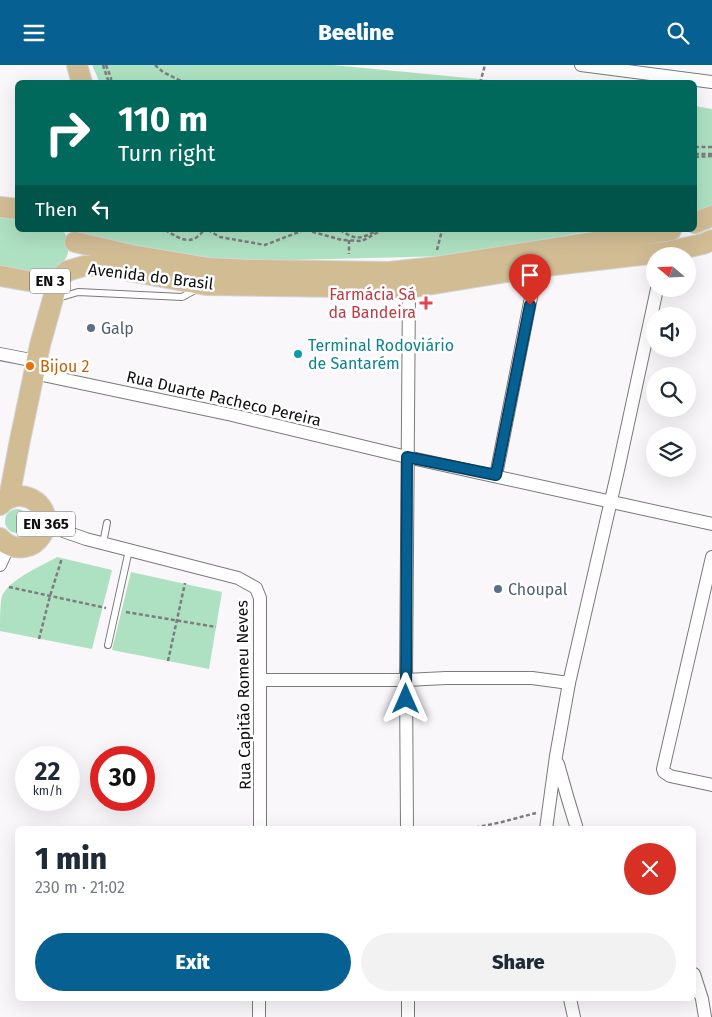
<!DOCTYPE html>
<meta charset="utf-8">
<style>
body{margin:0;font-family:"Fira Sans",sans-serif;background:#f2f2f3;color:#1f2937;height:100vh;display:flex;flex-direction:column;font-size:19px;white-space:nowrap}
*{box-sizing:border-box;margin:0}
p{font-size:16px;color:#747a83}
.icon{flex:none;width:28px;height:28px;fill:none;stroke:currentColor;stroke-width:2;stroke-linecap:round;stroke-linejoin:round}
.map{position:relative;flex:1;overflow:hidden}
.details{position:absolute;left:15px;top:761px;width:681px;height:175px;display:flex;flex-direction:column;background:#fff;border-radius:8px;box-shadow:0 5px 20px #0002}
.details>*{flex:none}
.guide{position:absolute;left:15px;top:15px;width:682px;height:152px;border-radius:8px;box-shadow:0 5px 20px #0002;background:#00695c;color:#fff;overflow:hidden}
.needle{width:32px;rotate:289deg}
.buttons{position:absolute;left:646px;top:182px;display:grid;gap:10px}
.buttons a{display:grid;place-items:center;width:50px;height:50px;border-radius:50%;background:#fff;box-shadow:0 5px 20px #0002;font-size:25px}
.speed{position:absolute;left:15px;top:681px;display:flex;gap:10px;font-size:25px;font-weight:700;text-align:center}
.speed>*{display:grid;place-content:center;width:65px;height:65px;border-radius:50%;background:#fff;box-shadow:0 5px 20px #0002;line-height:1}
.speed small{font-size:12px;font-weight:400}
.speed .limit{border:8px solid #d22;background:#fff;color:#111}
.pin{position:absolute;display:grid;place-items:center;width:42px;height:42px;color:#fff;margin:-51px -21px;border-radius:50% 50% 50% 0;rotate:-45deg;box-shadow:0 0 5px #0007}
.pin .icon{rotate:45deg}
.me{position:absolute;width:55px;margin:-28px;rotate:0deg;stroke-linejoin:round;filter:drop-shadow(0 0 4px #0008)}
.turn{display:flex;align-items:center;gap:18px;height:105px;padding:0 20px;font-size:22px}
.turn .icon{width:65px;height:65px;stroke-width:2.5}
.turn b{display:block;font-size:35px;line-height:42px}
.then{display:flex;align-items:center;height:48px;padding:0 20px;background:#0003;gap:10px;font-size:19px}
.round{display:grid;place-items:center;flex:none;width:52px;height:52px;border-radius:26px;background:#f2f2f3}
.summary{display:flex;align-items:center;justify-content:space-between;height:85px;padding:0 20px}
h1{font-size:30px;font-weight:800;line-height:38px}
.primary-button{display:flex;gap:10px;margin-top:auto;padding:10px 20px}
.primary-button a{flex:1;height:58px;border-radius:30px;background:#066192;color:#fff;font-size:20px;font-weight:800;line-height:58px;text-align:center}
.primary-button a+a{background:#f2f2f3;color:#1f2937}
header{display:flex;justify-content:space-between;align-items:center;height:65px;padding:0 20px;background:#066192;color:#fff;font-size:22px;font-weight:800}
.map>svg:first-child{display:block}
.green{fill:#aee1c1}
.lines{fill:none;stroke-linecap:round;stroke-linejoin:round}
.service-casing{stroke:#7c797c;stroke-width:8}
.minor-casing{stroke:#7c797c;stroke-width:14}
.primary-casing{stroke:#d4d4d4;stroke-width:22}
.path{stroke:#7e7c7e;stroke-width:2.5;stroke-dasharray:4 2.5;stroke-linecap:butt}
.service{stroke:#fff;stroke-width:6}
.minor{stroke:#fff;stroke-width:12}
.primary{stroke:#d1bc94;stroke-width:20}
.route-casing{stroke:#043f5f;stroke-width:12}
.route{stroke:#066192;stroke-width:9}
.health-dot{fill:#e0444e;stroke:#fff;stroke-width:2}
.service-dot{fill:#5c6f8a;stroke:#fff;stroke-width:2}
.culture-dot{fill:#0f9aa8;stroke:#fff;stroke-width:2}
.food-dot{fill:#e8710a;stroke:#fff;stroke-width:2}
.labels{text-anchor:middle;stroke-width:5;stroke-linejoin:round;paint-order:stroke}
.shield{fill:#fff;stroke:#585758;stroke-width:1}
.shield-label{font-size:15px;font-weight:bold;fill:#100f10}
.street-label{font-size:16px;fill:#100f10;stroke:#fff}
.health-label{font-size:16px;fill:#be3a42;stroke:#fff;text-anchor:end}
.service-label{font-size:16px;fill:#4e5e75;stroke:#fff;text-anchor:start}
.culture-label{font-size:16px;fill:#0d838f;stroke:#fff;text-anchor:start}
.food-label{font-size:16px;fill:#c56008;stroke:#fff;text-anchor:start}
</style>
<header><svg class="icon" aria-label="menu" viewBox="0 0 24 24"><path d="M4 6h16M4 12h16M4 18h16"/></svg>Beeline<svg class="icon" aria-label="search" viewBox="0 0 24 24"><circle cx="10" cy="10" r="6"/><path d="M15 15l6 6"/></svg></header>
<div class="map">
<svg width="712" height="952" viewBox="0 0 712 952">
<rect width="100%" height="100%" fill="#faf7fa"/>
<g class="green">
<polygon points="92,0 333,0 511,17 99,18 97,11"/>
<polygon points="695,41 712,44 712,141 702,147 695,148"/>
<path d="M0,147l17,2 1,16h45c5,8 7,17 4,26 -11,26 -46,14 -67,10z"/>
<polygon points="77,165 598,165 447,191 210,197 77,170"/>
<circle cx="17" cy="456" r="12"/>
<path d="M57,492l55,13 -20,79 -92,-18c0,-9 0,-27 2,-35 9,-18 38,-29 55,-39z"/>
<polygon points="131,507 222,527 209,604 112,585"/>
</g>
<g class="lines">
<defs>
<g id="service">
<polyline points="58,233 78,227 182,232 197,224"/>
<polyline points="103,478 107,458"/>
<polyline points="108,580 129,485"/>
</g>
<g id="minor">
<polyline points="581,0 712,17"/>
<polyline points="0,289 36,296"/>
<polyline points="33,308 232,350 407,392 712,459"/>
<polyline points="496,410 537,202"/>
<polyline points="46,460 86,474 238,513 256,523 260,533 260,764"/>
<polyline points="712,492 663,704 664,707 670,711 712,720"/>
<polyline points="0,500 9,480"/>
<polyline points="261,615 406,615 446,613 532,613 569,618"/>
<polyline points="558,699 567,731 577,764"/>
<polyline points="407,764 406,615 409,223"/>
<polyline points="546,764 556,691 569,618 618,405 657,224"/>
<polyline points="694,909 702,934 705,952"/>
<polyline points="408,934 408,952"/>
<polyline points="570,934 574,952"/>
<polyline points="259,952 259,934"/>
</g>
<g id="primary">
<polyline points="77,0 82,18"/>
<polyline points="0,142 18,144"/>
<polyline points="695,158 712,151"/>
<polyline points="75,177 131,190 208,203 249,205 389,207 436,202 671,165"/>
<polyline points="67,206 84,201 101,201 206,220 409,223 537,202 666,187 703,179 712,175"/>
<path d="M0,211c22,3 48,14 66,-4"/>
<polyline points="9,433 20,375 40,280 59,212"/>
<path d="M0,440c22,-24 59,4 41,31 -4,6 -10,10 -16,11 -10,2 -19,-2 -25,-9"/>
</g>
</defs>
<use href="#service" class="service-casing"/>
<use href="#minor" class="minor-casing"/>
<use href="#primary" class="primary-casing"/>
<g class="path">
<polyline points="103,0 109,18"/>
<polyline points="106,0 111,13 111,18"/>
<polyline points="155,0 163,7 185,18"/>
<polyline points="480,18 485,0"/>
<polyline points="695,82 712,82"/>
<polyline points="695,89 712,89"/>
<polyline points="695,92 712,91"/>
<path d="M165,165c16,9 26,17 39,0"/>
<polyline points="208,165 220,172 265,180 304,165"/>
<polyline points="306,165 342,175 362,176 382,165"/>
<path d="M340,165c18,11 20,9 38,0"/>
<polyline points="349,175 349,189"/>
<polyline points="437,185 442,165"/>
<polyline points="9,522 106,543"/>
<polyline points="126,547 216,562"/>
<polyline points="39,574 50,531 62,493"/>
<polyline points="168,596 185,518"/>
<polyline points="469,764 502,757 536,748"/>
</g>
<use href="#service" class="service"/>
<use href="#minor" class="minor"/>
<use href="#primary" class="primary"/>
</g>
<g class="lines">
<defs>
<polyline id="route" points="406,634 407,392 496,410 530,240"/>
</defs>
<use href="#route" class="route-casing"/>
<use href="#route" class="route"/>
</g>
<path class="health-dot" d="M423.5 230.5h5v5h5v5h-5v5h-5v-5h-5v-5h5z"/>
<g class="service-dot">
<circle cx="91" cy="263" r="5"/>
<circle cx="498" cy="524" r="5"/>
</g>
<circle class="culture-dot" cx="298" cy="289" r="5"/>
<circle class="food-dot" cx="30" cy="301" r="5"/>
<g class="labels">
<g class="shield">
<rect x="30" y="203.5" width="40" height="25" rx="4"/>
<rect x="17" y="446.5" width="58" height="25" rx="4"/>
</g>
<g class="shield-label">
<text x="50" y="221">EN 3</text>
<text x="46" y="464">EN 365</text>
</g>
<g class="street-label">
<text transform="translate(151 211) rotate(7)" y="6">Avenida do Brasil</text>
<text transform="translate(224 333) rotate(13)" y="6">Rua Duarte Pacheco Pereira</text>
<text transform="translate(243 630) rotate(-91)" y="6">Rua Capitão Romeu Neves</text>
</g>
<g class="health-label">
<text x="416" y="235">Farmácia Sá<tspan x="416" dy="18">da Bandeira</tspan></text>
</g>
<g class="service-label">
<text x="101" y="269">Galp</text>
<text x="508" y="530">Choupal</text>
</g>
<g class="culture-label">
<text x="308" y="286">Terminal Rodoviário<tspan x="308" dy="18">de Santarém</tspan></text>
</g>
<g class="food-label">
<text x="40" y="307">Bijou 2</text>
</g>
</g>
</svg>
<div class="buttons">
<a><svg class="needle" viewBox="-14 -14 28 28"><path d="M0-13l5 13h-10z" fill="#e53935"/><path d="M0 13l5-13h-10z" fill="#747a83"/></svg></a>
<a><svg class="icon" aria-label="sound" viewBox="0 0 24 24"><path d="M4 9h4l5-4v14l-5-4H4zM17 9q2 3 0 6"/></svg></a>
<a><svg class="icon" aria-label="search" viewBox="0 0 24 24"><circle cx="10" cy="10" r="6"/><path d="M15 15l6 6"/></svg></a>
<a><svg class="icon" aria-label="layers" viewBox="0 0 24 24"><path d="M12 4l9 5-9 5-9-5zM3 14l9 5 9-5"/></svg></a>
</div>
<div class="speed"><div>22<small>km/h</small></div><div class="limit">30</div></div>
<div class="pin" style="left:530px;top:240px;background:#d93025"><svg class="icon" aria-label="arrive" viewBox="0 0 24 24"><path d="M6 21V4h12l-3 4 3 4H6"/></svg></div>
<svg class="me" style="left:406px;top:634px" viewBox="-20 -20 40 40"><path d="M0-17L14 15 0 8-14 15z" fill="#066192" stroke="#fff" stroke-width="4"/></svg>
<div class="guide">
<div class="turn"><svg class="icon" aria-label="right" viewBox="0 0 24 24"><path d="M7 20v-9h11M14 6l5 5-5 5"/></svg><div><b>110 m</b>Turn right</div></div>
<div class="then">Then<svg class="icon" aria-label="left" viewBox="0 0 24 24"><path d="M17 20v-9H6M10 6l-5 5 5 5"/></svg></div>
</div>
<section class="details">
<div class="summary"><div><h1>1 min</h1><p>230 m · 21:02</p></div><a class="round" style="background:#d93025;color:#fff"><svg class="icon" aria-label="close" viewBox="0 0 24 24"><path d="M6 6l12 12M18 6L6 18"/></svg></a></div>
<div class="primary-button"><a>Exit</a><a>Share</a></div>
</section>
</div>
